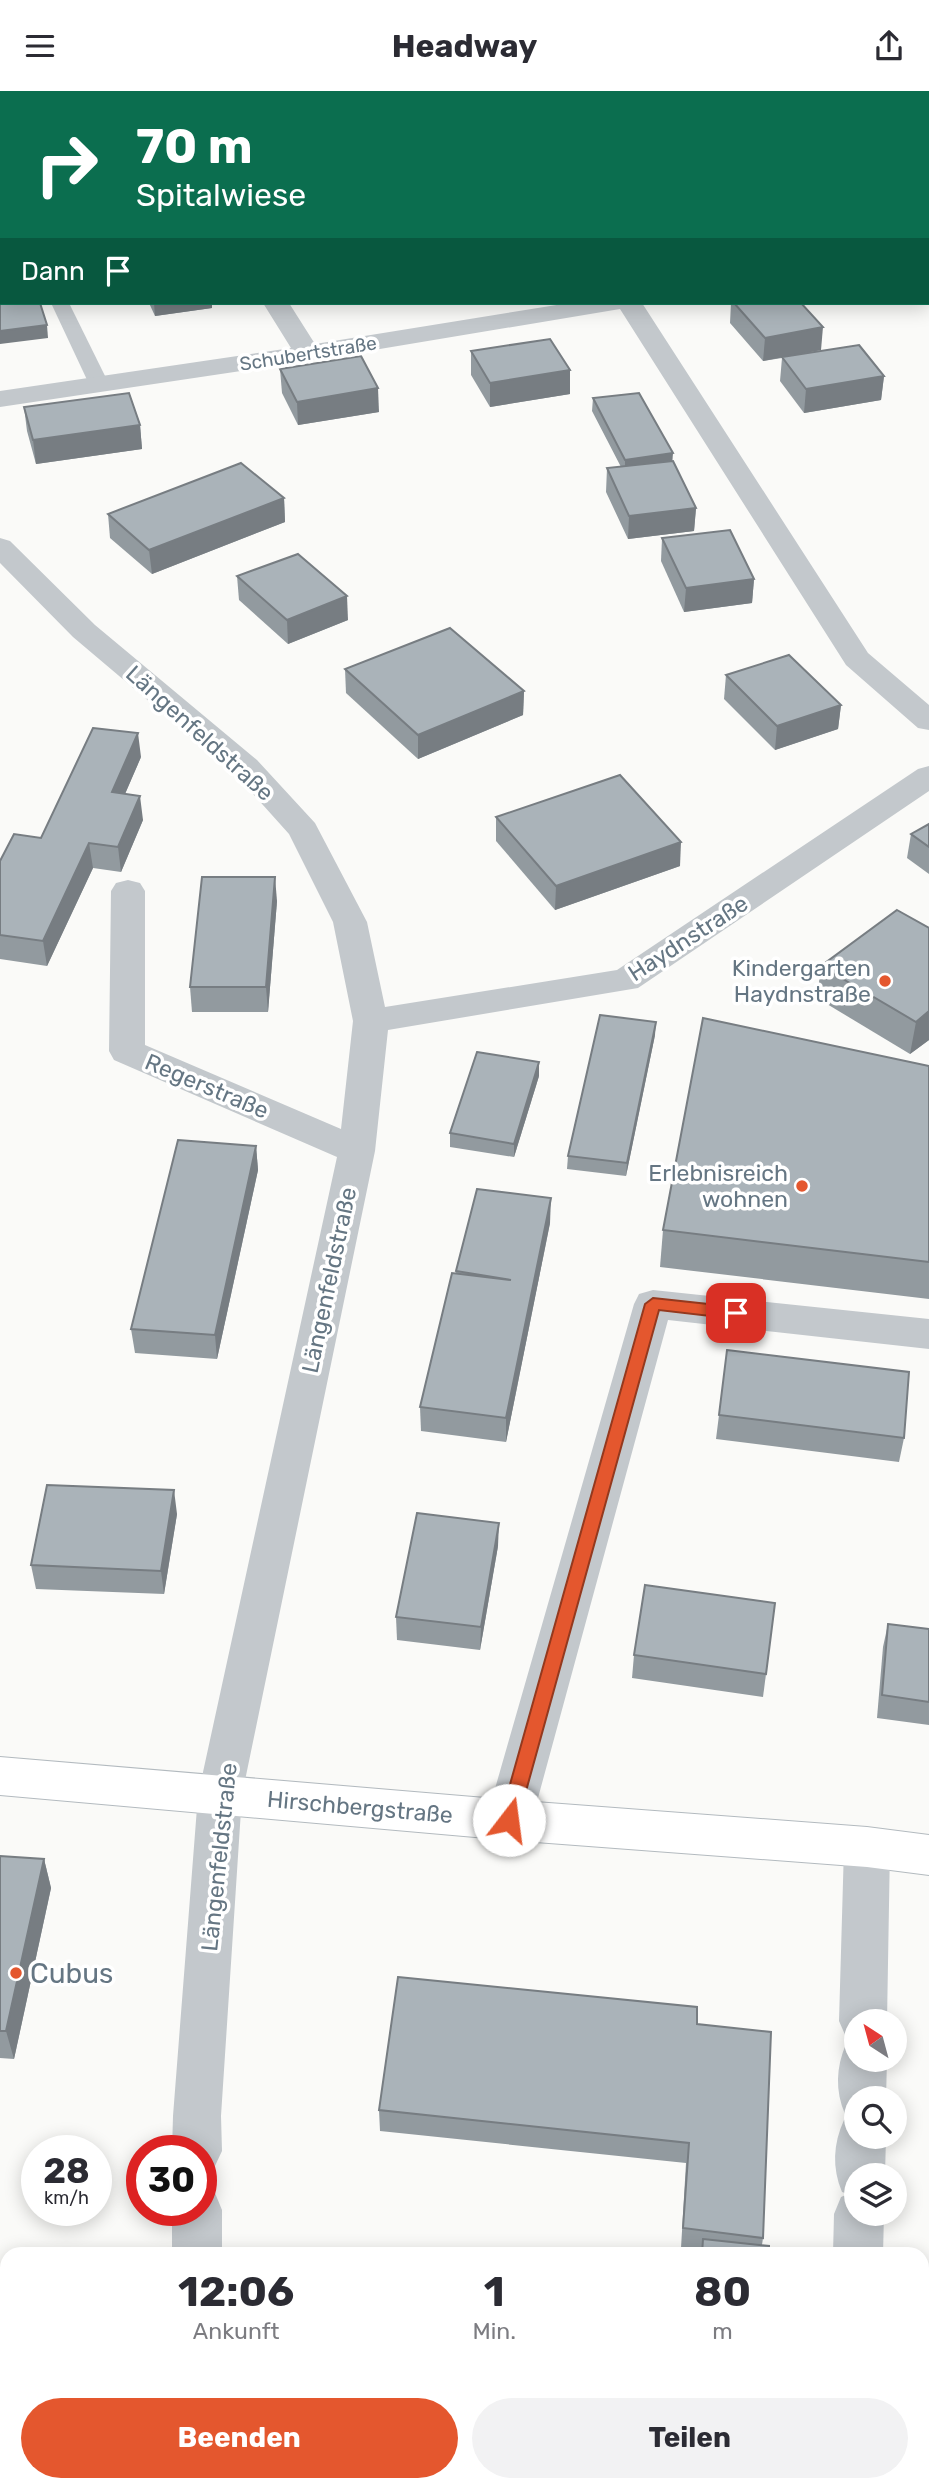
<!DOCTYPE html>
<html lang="de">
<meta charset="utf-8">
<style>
body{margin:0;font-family:Rubik,sans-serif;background:#f2f2f3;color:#2b2b33;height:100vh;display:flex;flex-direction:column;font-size:26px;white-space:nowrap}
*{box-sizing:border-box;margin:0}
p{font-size:23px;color:#7c7c81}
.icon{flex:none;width:38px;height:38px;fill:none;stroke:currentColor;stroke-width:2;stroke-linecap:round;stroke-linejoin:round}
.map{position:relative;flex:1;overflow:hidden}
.side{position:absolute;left:0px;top:2156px;width:929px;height:245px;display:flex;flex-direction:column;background:#fff;border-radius:21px 21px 0 0;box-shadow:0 4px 18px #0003}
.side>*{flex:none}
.top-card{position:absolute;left:0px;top:0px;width:929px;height:214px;box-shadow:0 4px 18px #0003;background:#0b6e4f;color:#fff;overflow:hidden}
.needle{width:46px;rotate:324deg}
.tools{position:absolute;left:844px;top:1918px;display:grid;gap:14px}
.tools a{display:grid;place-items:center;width:63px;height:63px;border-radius:50%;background:#fff;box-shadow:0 4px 18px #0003;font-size:35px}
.speed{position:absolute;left:21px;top:2044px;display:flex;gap:14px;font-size:35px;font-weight:700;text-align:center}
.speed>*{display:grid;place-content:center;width:91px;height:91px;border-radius:50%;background:#fff;box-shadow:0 4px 18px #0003;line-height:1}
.speed small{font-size:18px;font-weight:400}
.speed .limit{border:10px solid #d22;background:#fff;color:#111}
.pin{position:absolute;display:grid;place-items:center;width:60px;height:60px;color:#fff;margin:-30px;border-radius:14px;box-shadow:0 4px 10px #0006}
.me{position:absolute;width:77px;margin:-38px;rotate:15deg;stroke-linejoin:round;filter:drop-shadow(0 0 5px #0008)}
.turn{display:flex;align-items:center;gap:24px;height:147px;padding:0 21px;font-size:32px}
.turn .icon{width:91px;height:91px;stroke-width:2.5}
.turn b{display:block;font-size:49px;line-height:60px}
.then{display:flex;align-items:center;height:66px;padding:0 21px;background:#0003;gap:14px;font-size:26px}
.eta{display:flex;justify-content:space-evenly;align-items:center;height:119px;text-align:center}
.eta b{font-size:42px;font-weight:700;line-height:49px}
.button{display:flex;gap:14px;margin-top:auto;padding:14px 21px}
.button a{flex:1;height:80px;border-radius:42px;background:#e4572e;color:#fff;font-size:28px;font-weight:700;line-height:80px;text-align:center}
.button a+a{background:#f2f2f3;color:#2b2b33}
header{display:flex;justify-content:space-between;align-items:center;height:91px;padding:0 21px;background:#fff;font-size:32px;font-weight:700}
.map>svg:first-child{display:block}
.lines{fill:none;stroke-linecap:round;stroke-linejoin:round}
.secondary-casing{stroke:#b3babf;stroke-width:2}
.lane{fill:#c3c8cc;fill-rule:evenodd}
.street{fill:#c3c8cc;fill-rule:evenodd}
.secondary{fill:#fff;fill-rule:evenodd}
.wall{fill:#929a9f}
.shaded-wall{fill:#777d82}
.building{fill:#aab3b9;stroke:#777d82;stroke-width:2}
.route{fill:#e4572e;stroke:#94391e;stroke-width:2}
.poi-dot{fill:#e4572e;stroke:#fff;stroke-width:2.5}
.labels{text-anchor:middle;stroke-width:7;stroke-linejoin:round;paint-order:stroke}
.far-street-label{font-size:19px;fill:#657683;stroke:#fff}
.street-label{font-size:23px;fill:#657683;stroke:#fff}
.poi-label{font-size:23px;fill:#657683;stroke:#fff;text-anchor:end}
.near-poi-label{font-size:28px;fill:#657683;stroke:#fff;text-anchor:start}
</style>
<header><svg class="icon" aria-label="menu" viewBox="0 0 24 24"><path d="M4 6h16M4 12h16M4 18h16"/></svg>Headway<svg class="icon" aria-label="share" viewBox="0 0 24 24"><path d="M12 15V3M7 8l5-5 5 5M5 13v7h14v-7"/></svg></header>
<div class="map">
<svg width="929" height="2401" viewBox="0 0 929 2401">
<rect width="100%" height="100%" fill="#fafaf8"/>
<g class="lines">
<defs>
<polygon id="secondary" points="0,1666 509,1709 867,1736 929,1744 929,1784 867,1776 509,1749 0,1704"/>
</defs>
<use href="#secondary" class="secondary-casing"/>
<g class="lane">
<rect x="0" y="85" width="2" height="14"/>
<polygon points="51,212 69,212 109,293 106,297 99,299 89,293"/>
</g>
<g class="street">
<polygon points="131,0 155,0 155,2 132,2"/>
<polygon points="237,0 271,0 236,2"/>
<polygon points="478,0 502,0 502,2 479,2"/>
<polygon points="845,0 869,0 870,2 847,2"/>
<polygon points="0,32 2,32 0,47"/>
<rect x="928" y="72" width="1" height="16"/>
<polygon points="263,212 289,212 315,253 569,212 642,212 868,562 929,614 929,639 918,637 846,574 620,218 308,270 0,316 0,300 291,257"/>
<polygon points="0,447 10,450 95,534 257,669 315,732 367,831 385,916 617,879 918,678 929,675 929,700 638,897 388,939 375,1060 242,1704 221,2025 222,2060 214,2077 201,2082 201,2060 172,2060 173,2025 198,1704 337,1066 114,969 109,960 111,800 116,792 128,789 140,792 145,800 145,954 341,1038 353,930 333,831 289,743 235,683 73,546 0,472"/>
<polygon points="653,1199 929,1228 929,1258 668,1229 532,1729 525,1743 509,1749 493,1743 486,1729 634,1213 639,1203"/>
<polygon points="867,1736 883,1742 890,1756 887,1930 856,1930 856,1949 846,1946 839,1930 844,1756 851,1742"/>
<path d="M856,1949v20h31l-1,38h-30v39h30l-1,38h-29v39h28l-1,40h-50l1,-40 7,-17 7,-3 -6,-2c-10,-24 -9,-48 2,-72l8,-3 -7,-3c-10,-23 -9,-47 1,-70z"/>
<polygon points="201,2096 215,2102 222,2119 222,2163 172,2163 172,2119 201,2119"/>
<rect x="171" y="2394" width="54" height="7"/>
<polygon points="828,2394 882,2394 884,2401 830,2401"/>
</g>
<use href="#secondary" class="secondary"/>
</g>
<g class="wall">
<polygon points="392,0 463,0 464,2 393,2"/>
<polygon points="149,212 212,212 212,217 155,225"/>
<polygon points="731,212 801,212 821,259 791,265 884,285 881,309 804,322 780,290 782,267 763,270 730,232"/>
<polygon points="471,260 570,303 490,316 471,284"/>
<polygon points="280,278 379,321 298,334 282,302"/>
<polygon points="593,307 672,370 696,417 694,440 628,448 606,401 607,377 621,376 592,320"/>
<polygon points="24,316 140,334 142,358 36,373 27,340"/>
<polygon points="284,407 285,431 152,483 110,447 108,423"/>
<polygon points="662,447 754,488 752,512 684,521 661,470"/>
<polygon points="237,485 348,529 288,553 239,509"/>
<polygon points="345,578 524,600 523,624 418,668 346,602"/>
<polygon points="726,584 841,614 838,638 775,659 724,608"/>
<polygon points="141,666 125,703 143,729 121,781 93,777 47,875 0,868 0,770 41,747"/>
<polygon points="496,726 680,775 555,819 496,750"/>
<polygon points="929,733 929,783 907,767 911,743"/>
<polygon points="277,810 268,921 192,921 190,896"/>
<polygon points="929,837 929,949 910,963 817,907 821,875"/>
<polygon points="655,944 626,1085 567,1078 568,1065"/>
<polygon points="929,975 929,1208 660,1176 663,1139"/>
<polygon points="539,985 514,1066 450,1056 450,1042"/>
<polygon points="256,1055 258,1079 217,1268 135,1262 131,1238"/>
<polygon points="550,1132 506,1351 421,1340 420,1316 456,1180"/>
<polygon points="719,1324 904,1347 899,1371 716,1348"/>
<polygon points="177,1423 164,1503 36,1498 31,1474"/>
<polygon points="498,1455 480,1559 397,1549 396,1526"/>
<polygon points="888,1533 929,1538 929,1634 877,1627 883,1556"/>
<polygon points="634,1564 766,1583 763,1606 632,1587"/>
<polygon points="0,1765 44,1768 51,1797 14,1968 0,1967"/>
<polygon points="697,1933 763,2147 762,2154 769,2163 701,2163 701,2159 681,2157 686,2072 380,2040 379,2019"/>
</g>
<g class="shaded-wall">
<polygon points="71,0 119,0 119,2 62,2"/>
<rect x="577" y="0" width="53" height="2"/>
<rect x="928" y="138" width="1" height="22"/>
<polygon points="154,212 212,212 212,217 155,225"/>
<polygon points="47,234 48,247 0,253 0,240"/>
<polygon points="823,236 821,259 763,270 765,247"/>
<polygon points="570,279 570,303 490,316 490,292"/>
<polygon points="884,285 881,309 804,322 806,298"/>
<polygon points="378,297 379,321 298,334 297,311"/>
<polygon points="140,334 142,358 36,373 33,349"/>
<polygon points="673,362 672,375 625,382 625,369"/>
<polygon points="284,407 285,431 152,483 149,459"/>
<polygon points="696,417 694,440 628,448 629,425"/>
<polygon points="754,488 752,512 684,521 686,497"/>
<polygon points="347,505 348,529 288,553 287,529"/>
<polygon points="524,600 523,624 418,668 418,644"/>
<polygon points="841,614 838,638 775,659 777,635"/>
<polygon points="138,642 141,666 115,726 112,701"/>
<polygon points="140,705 143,729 121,781 118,756"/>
<polygon points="681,751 680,775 555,819 556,795"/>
<polygon points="89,752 93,777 47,875 43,850"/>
<polygon points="275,786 277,810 268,921 266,896"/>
<polygon points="929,920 929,949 910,963 916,931"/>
<polygon points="656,931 655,944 626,1085 627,1072"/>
<polygon points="539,971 539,985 514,1066 514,1053"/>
<polygon points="256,1055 258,1079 217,1268 215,1244"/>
<polygon points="551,1107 550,1132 506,1351 506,1327"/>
<polygon points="174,1399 177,1423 164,1503 161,1480"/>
<polygon points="499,1432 498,1455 480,1559 481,1536"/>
<polygon points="44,1768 51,1797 14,1968 6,1940"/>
</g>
<g class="building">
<polygon points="47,0 71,0 62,2 48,2"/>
<polygon points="405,0 463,0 464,2 406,2"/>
<polygon points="616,0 653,0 654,2 601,2"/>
<polygon points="777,0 835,0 836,2 778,2"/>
<polygon points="0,210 2,210 2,212 40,212 47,234 0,240"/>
<polygon points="734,212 801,212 823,236 765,247"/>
<polygon points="550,248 570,279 490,292 471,260"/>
<polygon points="859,254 884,285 806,298 782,266"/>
<polygon points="361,265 378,297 297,311 280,278"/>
<polygon points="129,302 140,334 33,349 24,316"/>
<polygon points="639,302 673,362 625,369 593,307"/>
<polygon points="673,370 696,417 629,425 607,377"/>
<polygon points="241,372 284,407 149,459 108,423"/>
<polygon points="730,439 754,488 686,497 662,447"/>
<polygon points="298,463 347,505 287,529 237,485"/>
<polygon points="450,537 524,600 418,644 345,578"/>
<polygon points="789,564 841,614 777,635 726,584"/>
<polygon points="93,637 138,642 112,701 140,705 118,756 89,752 43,850 0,844 0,770 14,743 41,747"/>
<polygon points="620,684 681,751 556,795 496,726"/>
<polygon points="929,733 929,756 911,743"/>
<polygon points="202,786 275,786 266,896 190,896"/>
<polygon points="897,819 929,837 929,920 916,931 821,875"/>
<polygon points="600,924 656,931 627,1072 568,1065"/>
<polygon points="703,927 929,975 929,1171 663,1139"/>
<polygon points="477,961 539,971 514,1053 450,1042"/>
<polygon points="178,1049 256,1055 215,1244 131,1238"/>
<polygon points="477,1098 551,1107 506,1327 420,1316 452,1182 511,1189 456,1180"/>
<polygon points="727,1259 909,1281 904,1347 719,1324"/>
<polygon points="47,1394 174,1399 161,1480 31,1474"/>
<polygon points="417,1422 499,1432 481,1536 396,1526"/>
<polygon points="645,1494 775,1512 766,1583 634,1564"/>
<polygon points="888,1533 929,1538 929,1611 882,1604"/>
<polygon points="0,1765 44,1768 6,1940 0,1940"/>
<polygon points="398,1886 697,1916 697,1933 771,1941 763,2147 683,2137 689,2052 379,2019"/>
<polygon points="703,2148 769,2155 769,2163 702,2163"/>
<polygon points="667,2394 747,2394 747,2401 666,2401"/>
</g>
<polygon class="route" points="653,1207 736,1216 744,1222 736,1228 659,1219 518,1729 516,1735 509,1738 502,1735 500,1729 645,1213"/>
<g class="poi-dot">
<circle cx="885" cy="890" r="7"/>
<circle cx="802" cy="1095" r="7"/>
<circle cx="16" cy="1882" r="7"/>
</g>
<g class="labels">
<g class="far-street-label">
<text transform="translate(308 262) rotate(-9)" y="7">Schubertstraße</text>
</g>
<g class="street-label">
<text transform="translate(200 642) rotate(42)" y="8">Längenfeldstraße</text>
<text transform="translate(688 847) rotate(-33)" y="8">Haydnstraße</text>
<text transform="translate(207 995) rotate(23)" y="8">Regerstraße</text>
<text transform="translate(329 1189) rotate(-78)" y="8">Längenfeldstraße</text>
<text transform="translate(360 1716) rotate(5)" y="8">Hirschbergstraße</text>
<text transform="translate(219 1766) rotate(-84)" y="8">Längenfeldstraße</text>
</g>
<g class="poi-label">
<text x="871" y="885">Kindergarten<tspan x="871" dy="26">Haydnstraße</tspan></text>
<text x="788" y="1090">Erlebnisreich<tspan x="788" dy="26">wohnen</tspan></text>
</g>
<g class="near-poi-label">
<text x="30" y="1892">Cubus</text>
</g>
</g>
</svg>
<div class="tools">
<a><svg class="needle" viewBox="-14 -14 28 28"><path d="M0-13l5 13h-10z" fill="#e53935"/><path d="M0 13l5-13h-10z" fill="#7c7c81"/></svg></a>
<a><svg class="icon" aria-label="search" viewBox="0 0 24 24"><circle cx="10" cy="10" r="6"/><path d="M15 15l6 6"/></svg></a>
<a><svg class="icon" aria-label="layers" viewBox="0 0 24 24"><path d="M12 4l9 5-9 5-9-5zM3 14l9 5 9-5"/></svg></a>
</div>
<div class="speed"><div>28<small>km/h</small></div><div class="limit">30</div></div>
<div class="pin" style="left:736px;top:1222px;background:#d93025"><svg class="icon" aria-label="arrive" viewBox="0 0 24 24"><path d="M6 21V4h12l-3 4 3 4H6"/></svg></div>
<svg class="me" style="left:509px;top:1729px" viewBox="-20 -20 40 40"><circle r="19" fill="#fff"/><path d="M0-13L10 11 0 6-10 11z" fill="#e4572e"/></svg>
<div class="top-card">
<div class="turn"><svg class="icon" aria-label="right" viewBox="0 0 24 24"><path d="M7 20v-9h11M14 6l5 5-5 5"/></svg><div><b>70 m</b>Spitalwiese</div></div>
<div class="then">Dann<svg class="icon" aria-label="arrive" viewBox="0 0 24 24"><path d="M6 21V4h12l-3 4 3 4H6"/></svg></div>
</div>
<section class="side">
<div class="eta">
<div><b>12:06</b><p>Ankunft</p></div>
<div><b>1</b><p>Min.</p></div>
<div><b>80</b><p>m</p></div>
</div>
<div class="button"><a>Beenden</a><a>Teilen</a></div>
</section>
</div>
